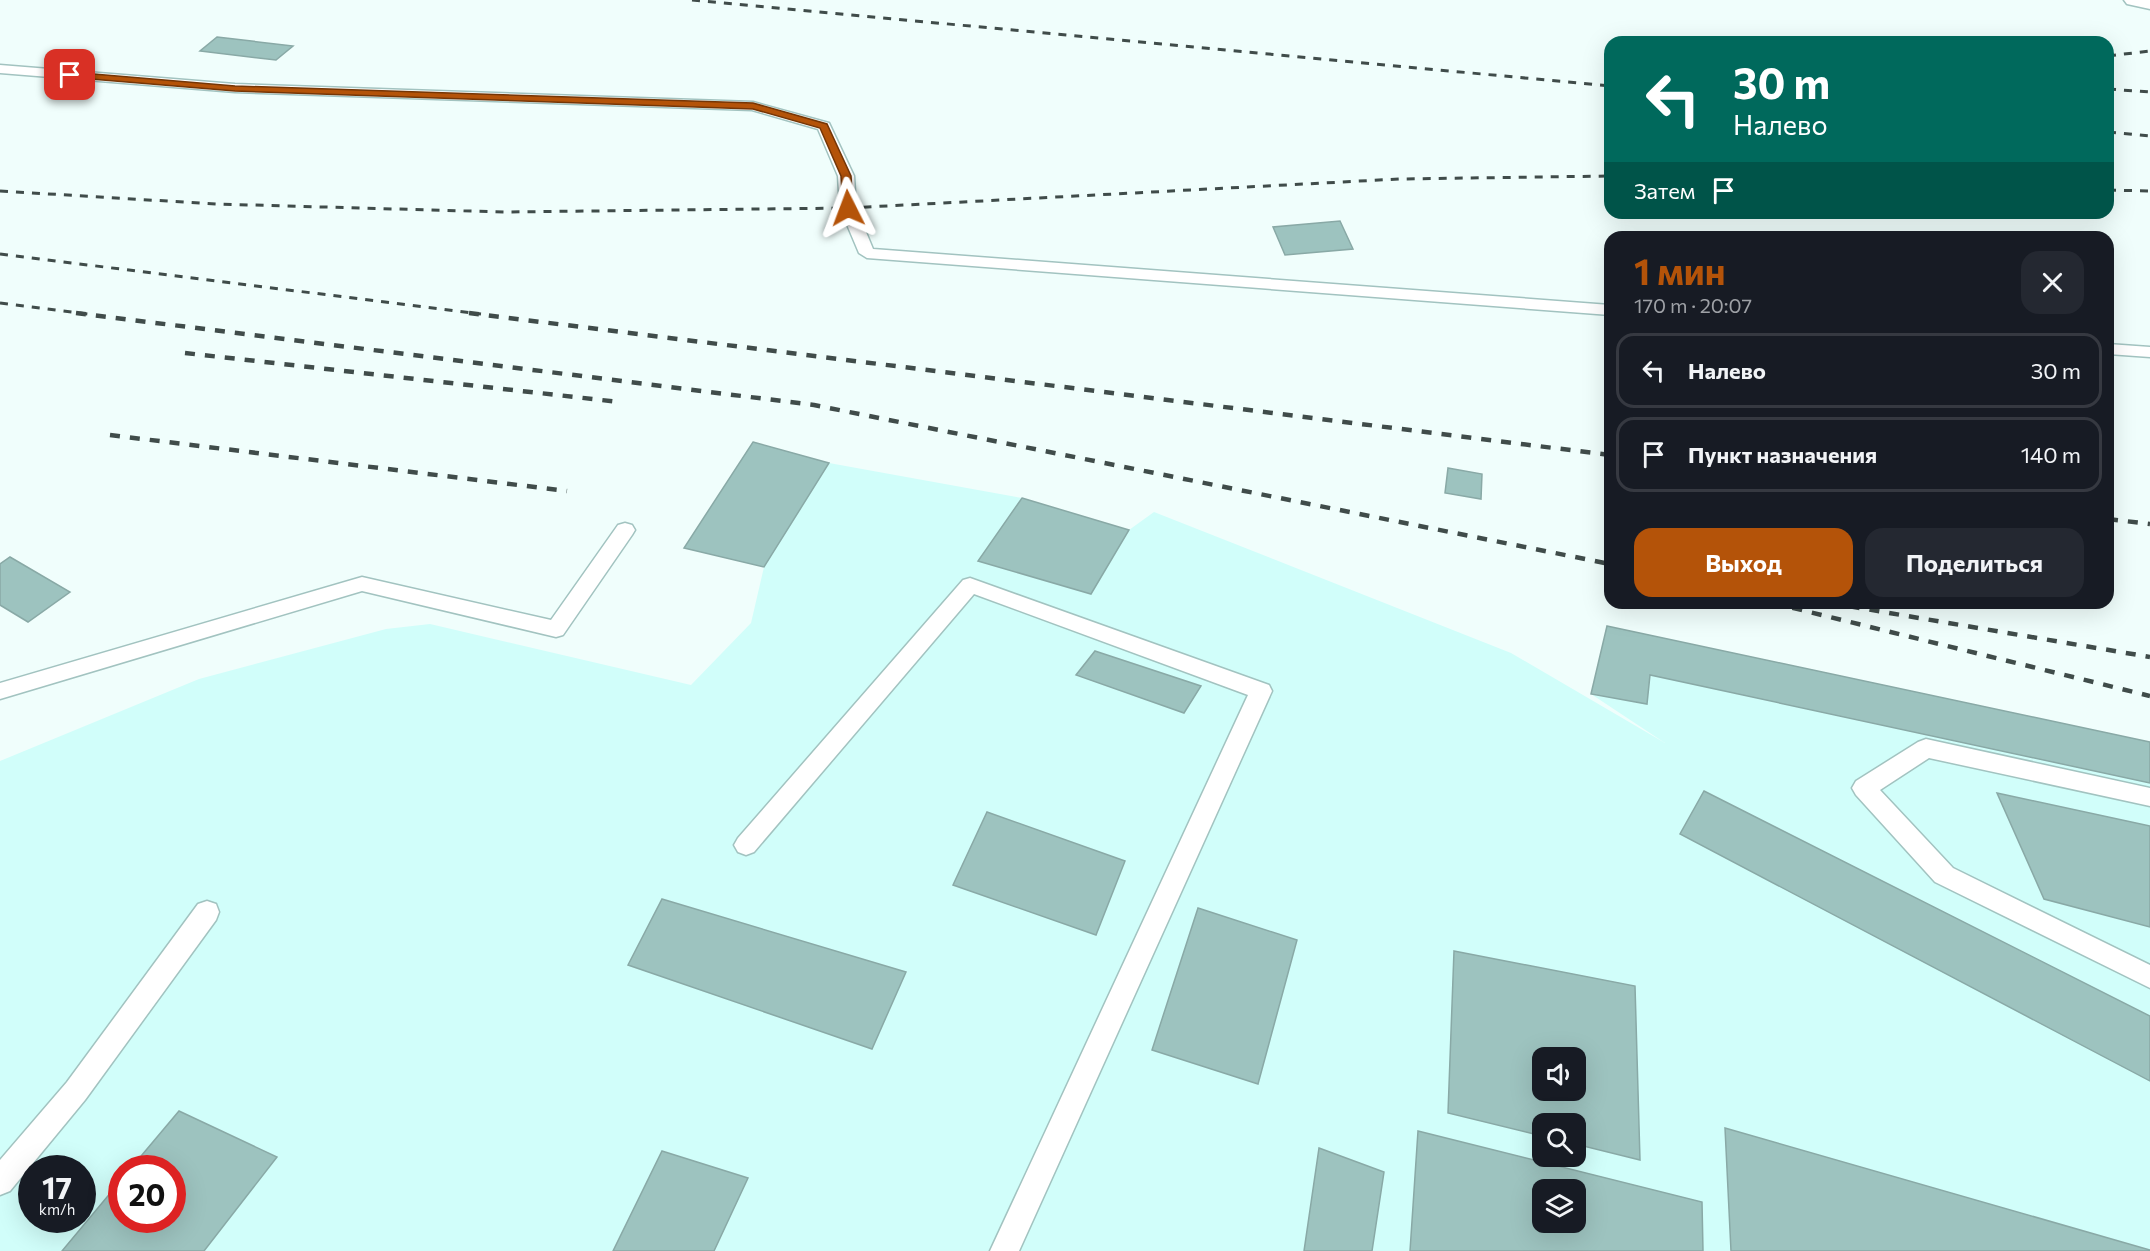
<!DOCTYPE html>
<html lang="ru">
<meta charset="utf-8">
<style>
body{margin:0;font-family:Commissioner,sans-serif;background:#242831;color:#f1f3f6;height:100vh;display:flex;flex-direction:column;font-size:22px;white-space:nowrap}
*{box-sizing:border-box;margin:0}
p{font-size:20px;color:#9ea1a6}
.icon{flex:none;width:33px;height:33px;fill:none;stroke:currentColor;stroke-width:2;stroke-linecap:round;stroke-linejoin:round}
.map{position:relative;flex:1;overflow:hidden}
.panel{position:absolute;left:1604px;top:231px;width:510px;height:378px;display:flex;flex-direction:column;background:#171b24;border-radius:18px;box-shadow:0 6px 24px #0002}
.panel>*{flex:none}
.hud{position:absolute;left:1604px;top:36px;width:510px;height:183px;border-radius:18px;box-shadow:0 6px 24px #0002;background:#00695c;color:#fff;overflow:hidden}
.fabs{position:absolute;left:1532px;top:1047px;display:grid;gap:12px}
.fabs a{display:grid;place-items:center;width:54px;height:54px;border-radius:12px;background:#171b24;box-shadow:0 6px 24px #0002;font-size:30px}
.speed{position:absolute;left:18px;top:1155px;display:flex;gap:12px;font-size:30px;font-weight:700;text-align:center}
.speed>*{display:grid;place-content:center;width:78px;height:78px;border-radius:50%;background:#171b24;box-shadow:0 6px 24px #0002;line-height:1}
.speed small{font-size:15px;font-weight:400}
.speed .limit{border:9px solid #d22;background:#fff;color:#111}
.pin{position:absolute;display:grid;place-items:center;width:51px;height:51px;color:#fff;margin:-26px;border-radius:12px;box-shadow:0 3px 9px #0006}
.me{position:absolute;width:66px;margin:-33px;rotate:357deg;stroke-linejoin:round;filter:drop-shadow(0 0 4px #0008)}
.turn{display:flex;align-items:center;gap:21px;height:126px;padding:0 30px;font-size:27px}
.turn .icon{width:78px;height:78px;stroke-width:2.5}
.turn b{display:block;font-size:42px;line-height:51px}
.then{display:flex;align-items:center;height:57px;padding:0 30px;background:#0003;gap:12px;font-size:22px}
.round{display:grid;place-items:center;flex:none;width:63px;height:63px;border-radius:18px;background:#242831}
.headline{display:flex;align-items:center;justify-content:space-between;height:102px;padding:0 30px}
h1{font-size:36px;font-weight:700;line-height:45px;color:#b45309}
.primary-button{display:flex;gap:12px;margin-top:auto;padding:12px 30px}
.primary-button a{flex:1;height:69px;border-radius:18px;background:#b45309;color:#fff;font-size:24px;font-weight:700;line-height:69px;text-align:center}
.primary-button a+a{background:#242831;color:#f1f3f6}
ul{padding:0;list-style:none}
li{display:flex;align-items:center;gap:18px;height:75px;margin:0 12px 9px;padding:0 18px;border:3px solid #363941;border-radius:18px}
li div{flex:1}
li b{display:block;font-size:22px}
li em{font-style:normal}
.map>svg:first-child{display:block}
.built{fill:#d1fefa;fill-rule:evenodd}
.building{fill:#9dc3bf;stroke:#89a9a6;stroke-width:1.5;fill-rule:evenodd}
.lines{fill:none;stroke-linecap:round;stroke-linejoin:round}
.lane-casing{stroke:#a2c3c0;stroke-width:3}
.secondary-casing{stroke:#a2c3c0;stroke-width:3}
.lane{fill:#fff;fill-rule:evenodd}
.secondary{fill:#fff;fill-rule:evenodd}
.rail-far1{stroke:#404c4a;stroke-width:3;stroke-dasharray:8 8;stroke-linecap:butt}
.rail{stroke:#404c4a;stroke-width:4.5;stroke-dasharray:10 10;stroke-linecap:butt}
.route{fill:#b45309;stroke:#753606;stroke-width:1.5}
</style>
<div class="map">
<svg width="2150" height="1251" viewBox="0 0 2150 1251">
<rect width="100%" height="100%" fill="#f0fefc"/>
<path class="built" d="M753,442l76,21 193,35 107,32 25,-18 357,141 154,90 -74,-49 16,-68 543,116v509h-2150v-490l199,-82 187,-50 44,-5 261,61 60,-62 13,-56 -80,-19zM1542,1058h33v32h-33zM1542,1124h33v32h-33zM32,1168h50v52h-50zM122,1168h50v52h-50zM1542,1190h33v32h-33z"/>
<g class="building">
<polygon points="217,37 293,46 276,60 200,51"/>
<polygon points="1340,221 1353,249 1285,255 1273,227"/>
<polygon points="753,442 829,463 764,567 684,548"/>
<polygon points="1448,468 1482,474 1481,499 1445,493"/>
<polygon points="1022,498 1129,530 1091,594 978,561"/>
<polygon points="10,557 70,592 28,622 0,605 0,564"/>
<polygon points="1607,626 2150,742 2150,783 1650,675 1647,704 1591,694"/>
<polygon points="1095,651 1201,686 1184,713 1076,675"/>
<polygon points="1704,791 2150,1016 2150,1081 1680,834"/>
<polygon points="1997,793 2150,826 2150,927 2044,899"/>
<polygon points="987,812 1125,861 1096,935 953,885"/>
<polygon points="662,899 906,972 872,1049 628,965"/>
<polygon points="1198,908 1297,940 1258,1084 1152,1050"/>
<path d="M1454,951l181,35 5,174 -65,-16v-20h-33v12l-94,-23zM1542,1058h33v32h-33z"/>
<polygon points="179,1111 277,1157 204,1251 62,1251 122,1179 122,1220 172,1220 172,1168 131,1168"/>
<polygon points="1725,1128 2150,1250 2150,1251 1731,1251"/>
<path d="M1418,1131l284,71 1,49h-293zM1542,1190h33v32h-33z"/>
<polygon points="1319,1148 1384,1172 1372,1251 1304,1251"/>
<polygon points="662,1151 748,1178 714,1251 613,1251"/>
</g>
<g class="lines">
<defs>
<g id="lane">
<polygon points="0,65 235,84 753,102 829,123 854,176 856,208 873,249 1610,305 1610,315 867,258 859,253 840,208 838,176 818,129 752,110 235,92 0,73"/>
<polygon points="2108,344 2150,347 2150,357 2108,354"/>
<polygon points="625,523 632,525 635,530 632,535 563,635 556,637 362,591 0,699 0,683 362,577 551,620 618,525"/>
<polygon points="970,578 1269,685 1272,691 1019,1251 990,1251 1248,695 974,594 754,852 746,855 738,852 734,845 738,838 963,580"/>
<polygon points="1926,739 2150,788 2150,806 1929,758 1880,790 1953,868 2150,965 2150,988 1935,882 1856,795 1852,788 1856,781 1918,742"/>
<polygon points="207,901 216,904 219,912 216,920 85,1100 10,1191 0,1195 0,1160 67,1082 198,904"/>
</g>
<polygon id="secondary" points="2124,0 2150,0 2150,9 2127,4"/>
</defs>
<use href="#lane" class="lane-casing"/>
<use href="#secondary" class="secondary-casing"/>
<use href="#lane" class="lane"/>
<use href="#secondary" class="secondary"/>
<g class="rail-far1">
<polyline points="692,0 1610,86"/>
<polyline points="2108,56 2150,51"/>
<polyline points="2108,89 2150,92"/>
<polyline points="2108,132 2150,136"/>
<polyline points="2108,190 2150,191"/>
<polyline points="0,191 216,204 504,212 848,208 1399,179 1610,176"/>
<polyline points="0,254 481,314"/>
<polyline points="0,303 88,314"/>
</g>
<g class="rail">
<polyline points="76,313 814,405 1610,564"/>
<polyline points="469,313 1610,455"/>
<polyline points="185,353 619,402"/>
<polyline points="110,435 567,491"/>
<polyline points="2108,519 2150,524"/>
<polyline points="1773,603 2150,696"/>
<polyline points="1830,603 2150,657"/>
</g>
</g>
<polygon class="route" points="70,72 235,86 753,103 827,124 851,176 853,208 848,211 843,208 841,176 820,128 753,109 235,91 67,77 66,75"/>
</svg>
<div class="fabs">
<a><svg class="icon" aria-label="sound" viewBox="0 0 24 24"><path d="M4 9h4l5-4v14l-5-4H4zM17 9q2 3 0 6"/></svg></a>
<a><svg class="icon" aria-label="search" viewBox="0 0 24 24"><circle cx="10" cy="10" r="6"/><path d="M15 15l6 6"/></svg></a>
<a><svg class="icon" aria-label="layers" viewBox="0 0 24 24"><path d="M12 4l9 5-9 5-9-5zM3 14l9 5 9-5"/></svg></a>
</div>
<div class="speed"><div>17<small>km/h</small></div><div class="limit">20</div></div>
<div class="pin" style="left:70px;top:75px;background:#d93025"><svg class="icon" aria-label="arrive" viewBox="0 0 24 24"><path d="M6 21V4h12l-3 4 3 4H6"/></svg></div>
<svg class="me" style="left:848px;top:208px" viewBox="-20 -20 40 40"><path d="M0-17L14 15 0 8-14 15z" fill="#b45309" stroke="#fff" stroke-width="4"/></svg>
<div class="hud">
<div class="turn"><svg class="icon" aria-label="left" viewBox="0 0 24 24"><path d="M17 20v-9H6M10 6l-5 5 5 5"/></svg><div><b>30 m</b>Налево</div></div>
<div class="then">Затем<svg class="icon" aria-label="arrive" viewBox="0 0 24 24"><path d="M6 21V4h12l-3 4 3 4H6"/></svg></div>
</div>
<section class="panel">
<div class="headline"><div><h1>1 мин</h1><p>170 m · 20:07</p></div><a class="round"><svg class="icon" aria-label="close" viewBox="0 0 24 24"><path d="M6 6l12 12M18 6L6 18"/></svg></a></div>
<ul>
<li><svg class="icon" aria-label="left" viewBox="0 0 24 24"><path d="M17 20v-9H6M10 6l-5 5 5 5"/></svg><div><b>Налево</b></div><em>30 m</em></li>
<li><svg class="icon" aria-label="arrive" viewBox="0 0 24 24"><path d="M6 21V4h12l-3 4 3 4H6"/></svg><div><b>Пункт назначения</b></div><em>140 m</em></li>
</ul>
<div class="primary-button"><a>Выход</a><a>Поделиться</a></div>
</section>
</div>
